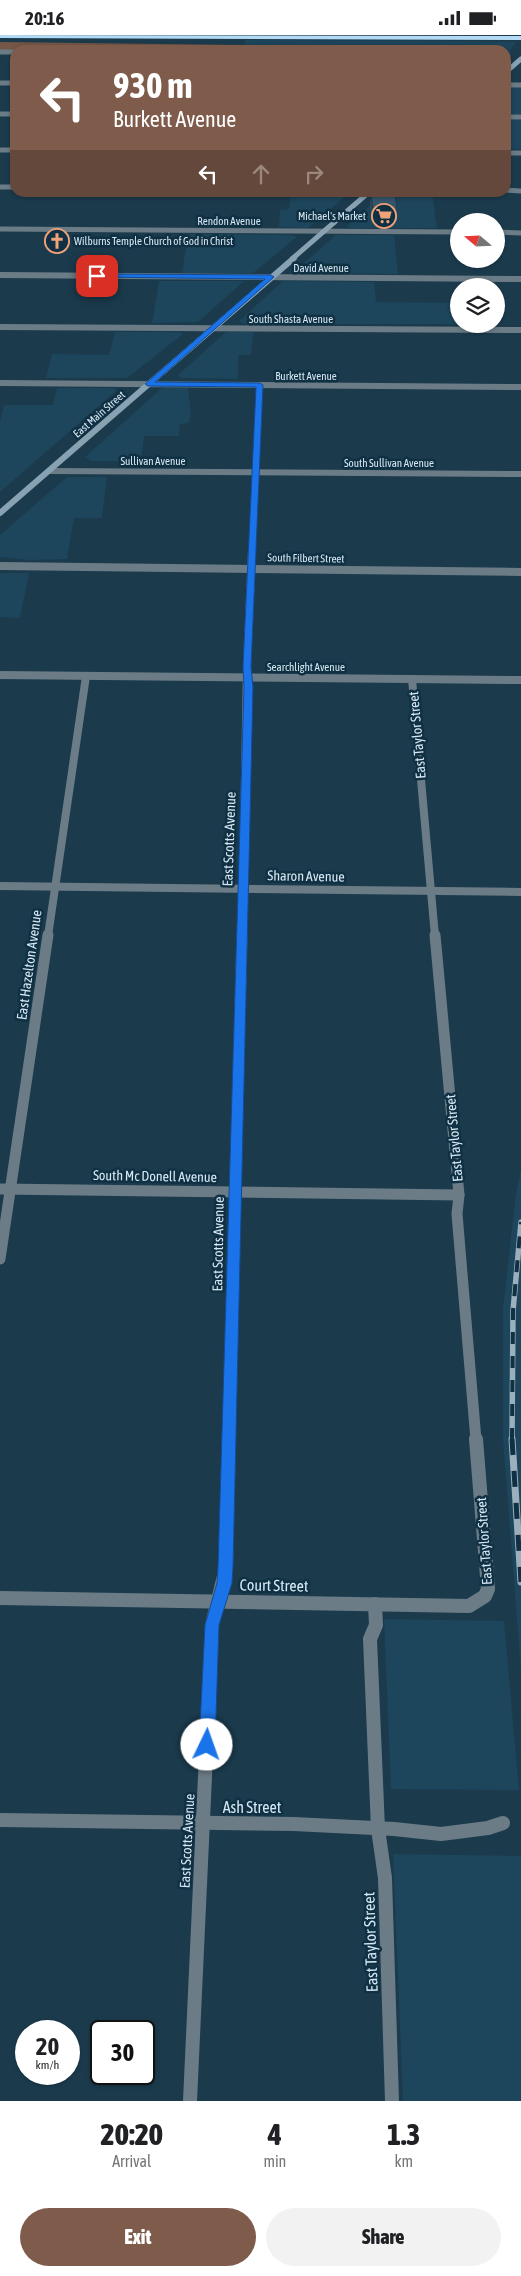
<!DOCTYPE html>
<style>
body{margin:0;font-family:"Asap Condensed",sans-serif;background:#f2f2f2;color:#202124;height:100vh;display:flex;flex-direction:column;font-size:19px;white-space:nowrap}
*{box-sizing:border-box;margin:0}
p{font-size:16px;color:#757577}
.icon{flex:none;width:28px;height:28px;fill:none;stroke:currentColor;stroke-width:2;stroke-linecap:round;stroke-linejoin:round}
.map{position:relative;height:2066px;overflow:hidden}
.sheet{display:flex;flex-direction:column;background:#fff;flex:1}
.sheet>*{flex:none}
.guide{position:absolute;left:10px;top:10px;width:501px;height:152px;border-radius:15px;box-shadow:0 1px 4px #0004;background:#7e5b4a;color:#fff;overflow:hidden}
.needle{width:32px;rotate:289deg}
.fabs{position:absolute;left:450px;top:178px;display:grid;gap:10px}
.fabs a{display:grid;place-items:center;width:55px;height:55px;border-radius:50%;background:#fff;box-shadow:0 1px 4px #0004;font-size:25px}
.speed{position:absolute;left:15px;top:1985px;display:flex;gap:10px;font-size:25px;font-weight:700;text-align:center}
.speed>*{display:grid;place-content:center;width:65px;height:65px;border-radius:50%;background:#fff;box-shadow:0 1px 4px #0004;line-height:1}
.speed small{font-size:12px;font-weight:400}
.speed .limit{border:2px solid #111;border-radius:8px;background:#fff;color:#111}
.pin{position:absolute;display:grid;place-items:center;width:42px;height:42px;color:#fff;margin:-21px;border-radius:10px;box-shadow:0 2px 8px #0006}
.me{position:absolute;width:55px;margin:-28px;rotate:3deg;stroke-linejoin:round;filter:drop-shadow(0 0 4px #0008)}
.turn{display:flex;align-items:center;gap:18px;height:105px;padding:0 20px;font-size:22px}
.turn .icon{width:65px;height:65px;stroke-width:2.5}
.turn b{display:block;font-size:35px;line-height:42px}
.lanes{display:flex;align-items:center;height:48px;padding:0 20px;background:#0003;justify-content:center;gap:25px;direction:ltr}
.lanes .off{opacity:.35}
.eta{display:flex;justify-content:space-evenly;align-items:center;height:85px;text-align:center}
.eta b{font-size:30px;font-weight:800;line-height:35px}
.action{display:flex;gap:10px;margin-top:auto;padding:10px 20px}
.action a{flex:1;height:58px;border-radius:30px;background:#7e5b4a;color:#fff;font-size:20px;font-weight:800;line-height:58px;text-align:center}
.action a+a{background:#f2f2f2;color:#202124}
.status{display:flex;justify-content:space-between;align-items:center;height:35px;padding:0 25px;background:#fff;direction:ltr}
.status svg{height:14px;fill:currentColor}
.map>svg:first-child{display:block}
.built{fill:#1d455b}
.green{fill:#765747}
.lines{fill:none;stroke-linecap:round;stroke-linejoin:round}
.street-far4{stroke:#6c7c86;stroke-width:5}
.street-far3{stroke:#6c7c86;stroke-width:6}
.street-far2{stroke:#6c7c86;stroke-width:8}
.street-far1{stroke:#6c7c86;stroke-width:11}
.street{stroke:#6c7c86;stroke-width:14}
.secondary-far1{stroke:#89a2b2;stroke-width:5}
.secondary{stroke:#89a2b2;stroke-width:6}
.highway{fill:#b4daf3;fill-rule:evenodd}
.rail-far1-casing{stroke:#9ab0bd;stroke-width:5.5}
.rail-casing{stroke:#9ab0bd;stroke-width:7}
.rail-far1{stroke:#103043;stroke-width:4;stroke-dasharray:12;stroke-linecap:butt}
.rail{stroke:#103043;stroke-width:5;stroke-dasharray:16;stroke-linecap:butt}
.wall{fill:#2d4a5c}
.building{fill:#34566b;stroke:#243c4b}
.route{fill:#1a73e8;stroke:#114b97}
.labels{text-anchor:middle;stroke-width:5;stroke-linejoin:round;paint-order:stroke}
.far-poi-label{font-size:11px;fill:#d6e8f3;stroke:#103043;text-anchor:end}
.far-street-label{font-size:11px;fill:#d6e8f3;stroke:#103043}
.street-label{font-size:14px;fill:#d6e8f3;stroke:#103043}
.near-street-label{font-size:16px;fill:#d6e8f3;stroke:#103043}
</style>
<div class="status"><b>20:16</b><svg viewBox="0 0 49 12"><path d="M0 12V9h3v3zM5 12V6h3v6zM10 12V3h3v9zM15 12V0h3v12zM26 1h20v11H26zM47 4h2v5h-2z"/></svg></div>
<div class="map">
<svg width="521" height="2066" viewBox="0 0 521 2066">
<rect width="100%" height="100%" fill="#1b3b4d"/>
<g class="built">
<polygon points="245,5 466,6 516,7 509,17 512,18 506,24 506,15 244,15"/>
<rect x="506" y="52" width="15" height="27"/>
<rect x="506" y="85" width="15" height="29"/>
<polygon points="291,158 342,158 347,160 308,193 279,192 280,175 289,174"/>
<polygon points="384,158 432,158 437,193 351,193 347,191"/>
<polygon points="188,199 292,200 297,202 253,238 182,238"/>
<polygon points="336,200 394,200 398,239 300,238 294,237"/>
<polygon points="159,246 244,246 198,287 152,288"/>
<polygon points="283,246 374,247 376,267 459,268 459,289 471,289 245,289 239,286"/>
<polygon points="115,297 178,297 183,299 127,343 46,343 52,319 109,320"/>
<polygon points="226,297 253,297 251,320 238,320 238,344 182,343 177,341"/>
<polygon points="57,353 113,353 117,355 0,457 0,387 4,370 53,370"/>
<polygon points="162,353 188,353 191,379 189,388 180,389 179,401 144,401 141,426 91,426 85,422"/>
<polygon points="67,442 107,442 102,483 74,483 67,524 29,525 0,522 0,500"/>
<polygon points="0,538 29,538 20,583 0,582"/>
<polygon points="521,1135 521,1636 503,1404 503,1274 516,1159"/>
<polygon points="384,1584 504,1586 519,1755 391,1754"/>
<polygon points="393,1819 521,1821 521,2066 403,2066"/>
</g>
<polygon class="green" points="0,7 244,10 244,15 0,16"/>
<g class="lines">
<g class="street-far4">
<polyline points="0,17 15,17"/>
<polyline points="0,48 15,48"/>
<polyline points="506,50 521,50"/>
<polyline points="0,79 15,79"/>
<polyline points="506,82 521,82"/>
<polyline points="0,115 15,115"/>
<polyline points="506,118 521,118"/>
<polyline points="0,152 15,152"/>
<polyline points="506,155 521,156"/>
<polyline points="0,194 459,197"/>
<polyline points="496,197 521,198"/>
</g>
<g class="street-far3">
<polyline points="0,240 521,244"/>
<polyline points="0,292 521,295"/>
<polyline points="0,348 521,352"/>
<polyline points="50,436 521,439"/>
<polyline points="252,517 260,350"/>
</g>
<g class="street-far2">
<polyline points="0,531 521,537"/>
<polyline points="0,640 521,645"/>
<polyline points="412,644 435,901"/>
<polyline points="0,851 521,857"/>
<polyline points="48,901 86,641"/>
<polyline points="242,901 247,632 252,516"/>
</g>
<g class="street-far1">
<polyline points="435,900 459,1160 457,1179 476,1405"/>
<polyline points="0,1154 459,1160"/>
<polyline points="0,1224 48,900"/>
<polyline points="229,1405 242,900"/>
</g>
<g class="street">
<polyline points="0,1563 469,1571 485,1561 488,1554 476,1404"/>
<polyline points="375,1569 376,1590 370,1604 378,1794 385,1843 392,2066"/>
<polyline points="0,1785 294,1789 394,1794 441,1799 488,1793 503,1788"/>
<polyline points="190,2066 212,1590 226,1533 229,1404"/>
</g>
<g class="secondary-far1">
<polyline points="506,37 521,24"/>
<polyline points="292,224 368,158"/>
</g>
<polyline class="secondary" points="0,478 294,223"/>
<polygon class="highway" points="0,0 521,1 521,5 0,3"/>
<defs>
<polyline id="rail-far1" points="512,1405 513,1276 521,1187"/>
<polyline id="rail" points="512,1404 521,1547"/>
</defs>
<use href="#rail-far1" class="rail-far1-casing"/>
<use href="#rail" class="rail-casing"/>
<use href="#rail-far1" class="rail-far1"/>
<use href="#rail" class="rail"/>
</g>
<polygon class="wall" points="371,158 397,175 396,187 372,187 370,168"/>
<polygon class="building" points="371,158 380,158 395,159 397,175 373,175"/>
<polygon class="route" points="97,239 271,240 274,242 155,347 260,348 263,350 251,632 253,652 233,1532 232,1548 219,1590 215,1710 212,1715 207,1717 201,1715 199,1710 205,1590 217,1548 218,1532 244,652 243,632 256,352 148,351 145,349 265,244 95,242"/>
<defs>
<symbol id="supermarket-ring" viewBox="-11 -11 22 22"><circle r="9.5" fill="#103043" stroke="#f0a278" stroke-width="1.5"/><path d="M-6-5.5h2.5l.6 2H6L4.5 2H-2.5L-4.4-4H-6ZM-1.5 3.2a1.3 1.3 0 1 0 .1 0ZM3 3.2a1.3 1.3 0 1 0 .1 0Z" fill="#f0a278"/></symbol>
<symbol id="church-ring" viewBox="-11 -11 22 22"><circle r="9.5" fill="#103043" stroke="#f0a278" stroke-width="1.5"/><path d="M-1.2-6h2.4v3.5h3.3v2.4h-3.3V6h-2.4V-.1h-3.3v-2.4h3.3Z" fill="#f0a278"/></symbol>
</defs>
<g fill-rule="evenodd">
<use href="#supermarket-ring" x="370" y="167" width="28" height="28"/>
<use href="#church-ring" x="43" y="192" width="28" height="28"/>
</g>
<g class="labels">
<g class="far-poi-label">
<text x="366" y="185">Michael's Market</text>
<text x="74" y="210" text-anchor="start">Wilburns Temple Church of God in Christ</text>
</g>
<g class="far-street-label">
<text x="229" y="190">Rendon Avenue</text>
<text x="321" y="237">David Avenue</text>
<text x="291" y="288">South Shasta Avenue</text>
<text x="306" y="345">Burkett Avenue</text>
<text transform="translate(99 379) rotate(-41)" y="4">East Main Street</text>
<text x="153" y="430">Sullivan Avenue</text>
<text x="389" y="432">South Sullivan Avenue</text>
<text transform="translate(306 523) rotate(1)" y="4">South Filbert Street</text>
<text x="306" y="636">Searchlight Avenue</text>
</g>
<g class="street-label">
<text transform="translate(417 700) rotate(-95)" y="5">East Taylor Street</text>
<text transform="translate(229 804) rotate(-88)" y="5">East Scotts Avenue</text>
<text transform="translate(306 841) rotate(1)" y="5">Sharon Avenue</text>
<text transform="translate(29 930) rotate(-82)" y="5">East Hazelton Avenue</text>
<text transform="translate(454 1103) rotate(-95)" y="5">East Taylor Street</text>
<text transform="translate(155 1141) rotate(1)" y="5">South Mc Donell Avenue</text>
<text transform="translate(218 1209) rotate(-89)" y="5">East Scotts Avenue</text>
<text transform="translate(484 1506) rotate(-94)" y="5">East Taylor Street</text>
<text transform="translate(187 1806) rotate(-87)" y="5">East Scotts Avenue</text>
</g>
<g class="near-street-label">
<text transform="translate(274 1550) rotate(1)" y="6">Court Street</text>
<text x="252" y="1778">Ash Street</text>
<text transform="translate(370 1907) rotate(-92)" y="6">East Taylor Street</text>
</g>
</g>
</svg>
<div class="fabs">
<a><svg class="needle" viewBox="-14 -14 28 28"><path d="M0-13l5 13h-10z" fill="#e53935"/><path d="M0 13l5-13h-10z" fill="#757577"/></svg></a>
<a><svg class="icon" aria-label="layers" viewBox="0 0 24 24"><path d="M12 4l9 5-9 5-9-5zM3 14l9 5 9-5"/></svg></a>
</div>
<div class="speed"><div>20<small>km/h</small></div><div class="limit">30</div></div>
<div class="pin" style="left:97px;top:241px;background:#d93025"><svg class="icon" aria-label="arrive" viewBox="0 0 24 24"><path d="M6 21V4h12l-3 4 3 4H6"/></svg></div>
<svg class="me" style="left:207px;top:1710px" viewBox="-20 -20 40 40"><circle r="19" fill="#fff"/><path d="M0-13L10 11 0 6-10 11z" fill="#1a73e8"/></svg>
<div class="guide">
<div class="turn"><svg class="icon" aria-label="left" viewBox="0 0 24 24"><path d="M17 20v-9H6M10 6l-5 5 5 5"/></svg><div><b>930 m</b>Burkett Avenue</div></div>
<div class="lanes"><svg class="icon" aria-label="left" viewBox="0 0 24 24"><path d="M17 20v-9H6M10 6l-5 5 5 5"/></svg><svg class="icon off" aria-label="ahead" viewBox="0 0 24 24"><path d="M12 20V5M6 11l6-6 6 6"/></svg><svg class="icon off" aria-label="right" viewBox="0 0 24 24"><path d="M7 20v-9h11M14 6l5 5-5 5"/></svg></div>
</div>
</div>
<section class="sheet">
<div class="eta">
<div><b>20:20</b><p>Arrival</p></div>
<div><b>4</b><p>min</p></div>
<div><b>1.3</b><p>km</p></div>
</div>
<div class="action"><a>Exit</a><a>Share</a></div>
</section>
